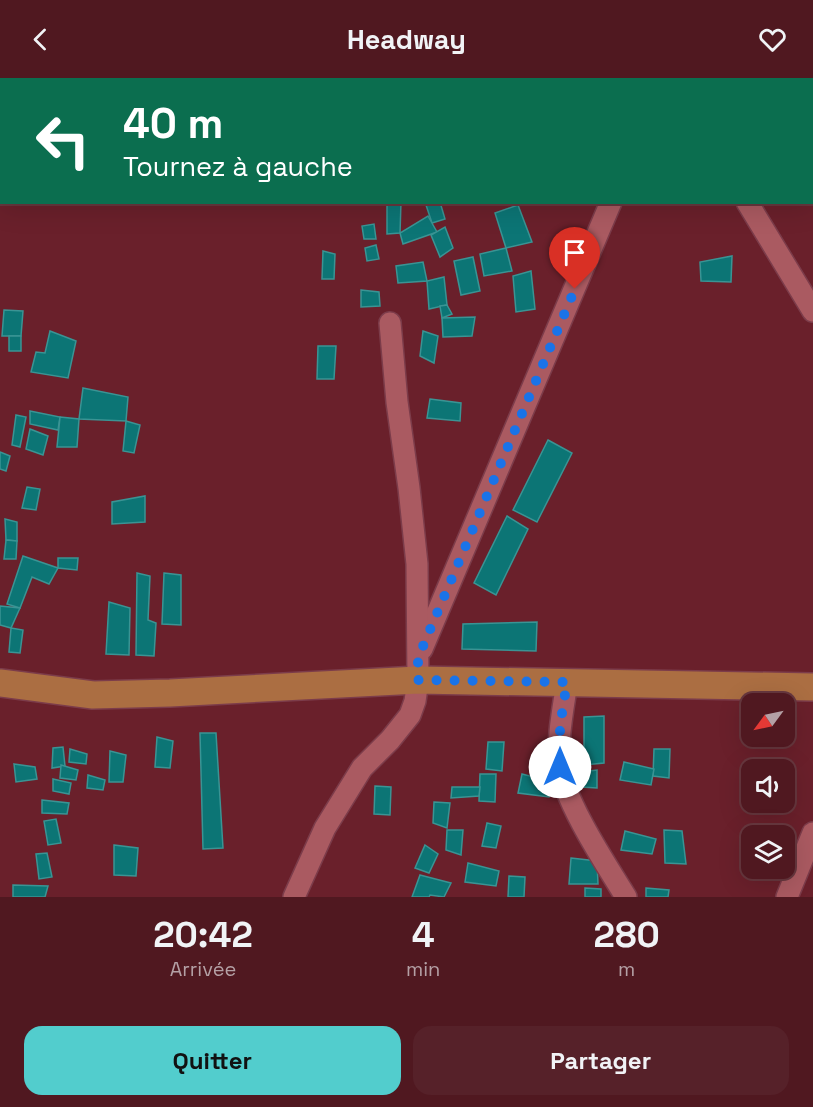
<!DOCTYPE html>
<html lang="fr">
<meta charset="utf-8">
<style>
body{margin:0;font-family:"Space Grotesk",sans-serif;background:#562129;color:#f1f3f6;height:100vh;display:flex;flex-direction:column;font-size:22px;white-space:nowrap}
*{box-sizing:border-box;margin:0}
p{font-size:20px;color:#b4a0a5}
.icon{flex:none;width:33px;height:33px;fill:none;stroke:currentColor;stroke-width:2;stroke-linecap:round;stroke-linejoin:round}
.map{position:relative;height:819px;overflow:hidden}
.panel{display:flex;flex-direction:column;background:#501820;flex:1}
.panel>*{flex:none}
.hud{position:absolute;left:0px;top:0px;width:813px;height:126px;box-shadow:0 6px 24px #0002,0 0 0 2px #67373e;background:#0b6e4f;color:#fff;overflow:hidden}
.needle{width:39px;rotate:237deg}
.controls{position:absolute;left:741px;top:615px;display:grid;gap:12px}
.controls a{display:grid;place-items:center;width:54px;height:54px;border-radius:12px;background:#501820;box-shadow:0 6px 24px #0002,0 0 0 2px #67373e;font-size:30px}
.pin{position:absolute;display:grid;place-items:center;width:51px;height:51px;color:#fff;margin:-62px -26px;border-radius:50% 50% 50% 0;rotate:-45deg;box-shadow:0 0 6px #0007}
.pin .icon{rotate:45deg}
.me{position:absolute;width:66px;margin:-33px;rotate:0deg;stroke-linejoin:round;filter:drop-shadow(0 0 4px #0008)}
.turn{display:flex;align-items:center;gap:21px;height:126px;padding:0 24px;font-size:27px}
.turn .icon{width:78px;height:78px;stroke-width:2.5}
.turn b{display:block;font-size:42px;line-height:51px}
.eta{display:flex;justify-content:space-evenly;align-items:center;height:102px;text-align:center}
.eta b{font-size:36px;font-weight:700;line-height:42px}
.button{display:flex;gap:12px;margin-top:auto;padding:12px 24px}
.button a{flex:1;height:69px;border-radius:18px;background:#52cdcd;color:#111;font-size:24px;font-weight:700;line-height:69px;text-align:center}
.button a+a{background:#562129;color:#f1f3f6}
header{display:flex;justify-content:space-between;align-items:center;height:78px;padding:0 24px;background:#501820;font-size:27px;font-weight:700}
.map>svg:first-child{display:block}
.building{fill:#0c7575;stroke:#3a9494;stroke-width:1.5}
.lines{fill:none;stroke-linecap:round;stroke-linejoin:round}
.minor-casing{stroke:#7c3c4a;stroke-width:24}
.major-casing{stroke:#7c3c4a;stroke-width:30}
.minor{stroke:#aa5a61;stroke-width:21}
.major{stroke:#ab6e42;stroke-width:27}
.route{stroke:#1a73e8;stroke-width:10;stroke-dasharray:0 18}
</style>
<header><svg class="icon" aria-label="back" viewBox="0 0 24 24"><path d="M15 5l-7 7 7 7"/></svg>Headway<svg class="icon" aria-label="heart" viewBox="0 0 24 24"><path d="M12 20l-8-8c-3-5 5-10 8-4 3-6 11-1 8 4z"/></svg></header>
<div class="map">
<svg width="813" height="819" viewBox="0 0 813 819">
<rect width="100%" height="100%" fill="#6a202b"/>
<g class="building">
<polygon points="387,124 401,124 400,155 387,156"/>
<polygon points="425,124 440,124 445,141 432,145"/>
<polygon points="518,127 532,164 506,170 495,135"/>
<polygon points="428,138 437,154 403,166 400,155"/>
<polygon points="374,146 376,161 364,161 362,148"/>
<polygon points="445,149 453,170 440,179 431,157"/>
<polygon points="376,167 379,181 367,183 365,170"/>
<polygon points="506,170 512,193 484,198 480,176"/>
<polygon points="323,173 335,176 334,201 322,201"/>
<polygon points="732,178 731,204 701,203 700,184"/>
<polygon points="473,179 480,213 461,217 454,183"/>
<polygon points="423,184 427,203 398,205 396,188"/>
<polygon points="531,193 535,231 516,234 513,198"/>
<polygon points="444,199 447,227 429,231 427,203"/>
<polygon points="361,212 379,214 380,228 361,229"/>
<polygon points="447,227 452,236 442,240 440,228"/>
<polygon points="4,232 23,233 21,258 2,258"/>
<polygon points="475,239 472,258 443,259 442,240"/>
<polygon points="50,253 76,263 68,300 31,294 36,274 45,275"/>
<polygon points="423,253 438,258 434,285 420,278"/>
<rect x="9" y="258" width="12" height="15"/>
<polygon points="318,268 336,268 334,301 317,301"/>
<polygon points="83,310 128,319 126,343 79,341"/>
<polygon points="430,321 461,325 460,343 427,340"/>
<polygon points="30,333 60,339 58,352 30,346"/>
<polygon points="16,337 26,339 20,369 12,367"/>
<polygon points="60,339 79,341 77,369 57,369"/>
<polygon points="126,343 140,347 134,375 123,373"/>
<polygon points="30,351 48,358 43,377 26,371"/>
<polygon points="548,362 572,375 537,444 513,432"/>
<polygon points="0,374 10,378 6,393 0,391"/>
<polygon points="27,409 40,411 36,432 22,430"/>
<polygon points="145,418 145,444 112,446 112,424"/>
<polygon points="507,438 528,451 496,517 474,505"/>
<polygon points="5,441 17,444 17,463 6,462"/>
<polygon points="6,462 17,463 16,481 4,481"/>
<polygon points="23,478 58,490 49,506 32,499 20,530 7,526"/>
<polygon points="58,480 78,480 77,492 58,490"/>
<polygon points="137,495 150,498 148,542 156,545 154,578 136,577"/>
<polygon points="164,495 181,497 181,547 162,546"/>
<polygon points="109,524 130,530 129,577 106,576"/>
<polygon points="0,528 20,530 11,550 0,547"/>
<polygon points="537,544 536,573 462,571 463,546"/>
<polygon points="11,550 23,552 20,575 9,574"/>
<polygon points="604,638 604,685 584,687 584,639"/>
<polygon points="200,655 216,655 223,770 203,771"/>
<polygon points="157,659 173,663 170,690 155,689"/>
<polygon points="488,664 504,664 502,693 486,691"/>
<polygon points="63,669 65,688 52,690 53,670"/>
<polygon points="70,671 87,676 86,686 69,684"/>
<polygon points="654,671 670,671 669,700 653,698"/>
<polygon points="110,673 126,677 123,704 109,704"/>
<polygon points="624,684 654,691 651,707 620,702"/>
<polygon points="14,686 35,689 37,701 16,704"/>
<polygon points="61,687 78,692 76,702 60,700"/>
<polygon points="597,692 597,710 581,709 581,694"/>
<polygon points="480,696 496,696 495,724 479,723"/>
<polygon points="522,696 553,704 549,719 518,715"/>
<polygon points="88,697 105,702 103,712 87,710"/>
<polygon points="53,701 71,705 69,716 53,713"/>
<polygon points="375,708 391,709 390,737 374,736"/>
<polygon points="452,709 480,709 479,718 451,720"/>
<polygon points="42,722 69,725 67,736 42,735"/>
<polygon points="434,724 450,725 447,750 433,745"/>
<polygon points="56,741 61,765 48,767 44,743"/>
<polygon points="487,745 501,748 496,770 482,768"/>
<polygon points="447,752 463,752 461,777 446,772"/>
<polygon points="664,752 682,753 686,786 665,785"/>
<polygon points="625,753 656,761 652,776 621,772"/>
<polygon points="114,767 138,770 136,798 114,797"/>
<polygon points="425,767 438,776 429,795 415,790"/>
<polygon points="47,775 52,799 39,801 36,776"/>
<polygon points="571,780 597,783 598,806 569,806"/>
<polygon points="468,785 499,793 496,808 465,804"/>
<polygon points="420,797 451,805 444,819 430,817 429,819 412,819"/>
<polygon points="509,798 525,799 524,819 508,819"/>
<polygon points="13,807 48,808 45,819 13,819"/>
<polygon points="585,810 601,811 601,819 585,819"/>
<polygon points="646,810 669,812 668,819 646,819"/>
</g>
<g class="lines">
<defs>
<g id="minor">
<polyline points="10,0 12,2"/>
<polyline points="655,2 656,0"/>
<polyline points="682,2 690,0"/>
<polyline points="747,124 813,233"/>
<polyline points="422,571 611,124"/>
<path d="M567,604c-4,28 -10,55 -7,83 3,35 47,101 66,132"/>
<polyline points="294,819 325,750 362,690 390,662 410,637 415,623 418,602 417,486 409,410 397,324 390,245"/>
<polyline points="787,819 813,755"/>
</g>
<polyline id="major" points="0,605 93,617 170,615 418,602 813,609"/>
</defs>
<use href="#minor" class="minor-casing"/>
<use href="#major" class="major-casing"/>
<use href="#minor" class="minor"/>
<use href="#major" class="major"/>
</g>
<g class="lines">
<polyline class="route" points="560,689 560,648 567,604 418,602 418,580 575,211"/>
</g>
</svg>
<div class="controls">
<a><svg class="needle" viewBox="-14 -14 28 28"><path d="M0-13l5 13h-10z" fill="#e53935"/><path d="M0 13l5-13h-10z" fill="#b4a0a5"/></svg></a>
<a><svg class="icon" aria-label="sound" viewBox="0 0 24 24"><path d="M4 9h4l5-4v14l-5-4H4zM17 9q2 3 0 6"/></svg></a>
<a><svg class="icon" aria-label="layers" viewBox="0 0 24 24"><path d="M12 4l9 5-9 5-9-5zM3 14l9 5 9-5"/></svg></a>
</div>
<div class="pin" style="left:575px;top:211px;background:#d93025"><svg class="icon" aria-label="arrive" viewBox="0 0 24 24"><path d="M6 21V4h12l-3 4 3 4H6"/></svg></div>
<svg class="me" style="left:560px;top:689px" viewBox="-20 -20 40 40"><circle r="19" fill="#fff"/><path d="M0-13L10 11 0 6-10 11z" fill="#1a73e8"/></svg>
<div class="hud">
<div class="turn"><svg class="icon" aria-label="left" viewBox="0 0 24 24"><path d="M17 20v-9H6M10 6l-5 5 5 5"/></svg><div><b>40 m</b>Tournez à gauche</div></div>
</div>
</div>
<section class="panel">
<div class="eta">
<div><b>20:42</b><p>Arrivée</p></div>
<div><b>4</b><p>min</p></div>
<div><b>280</b><p>m</p></div>
</div>
<div class="button"><a>Quitter</a><a>Partager</a></div>
</section>
